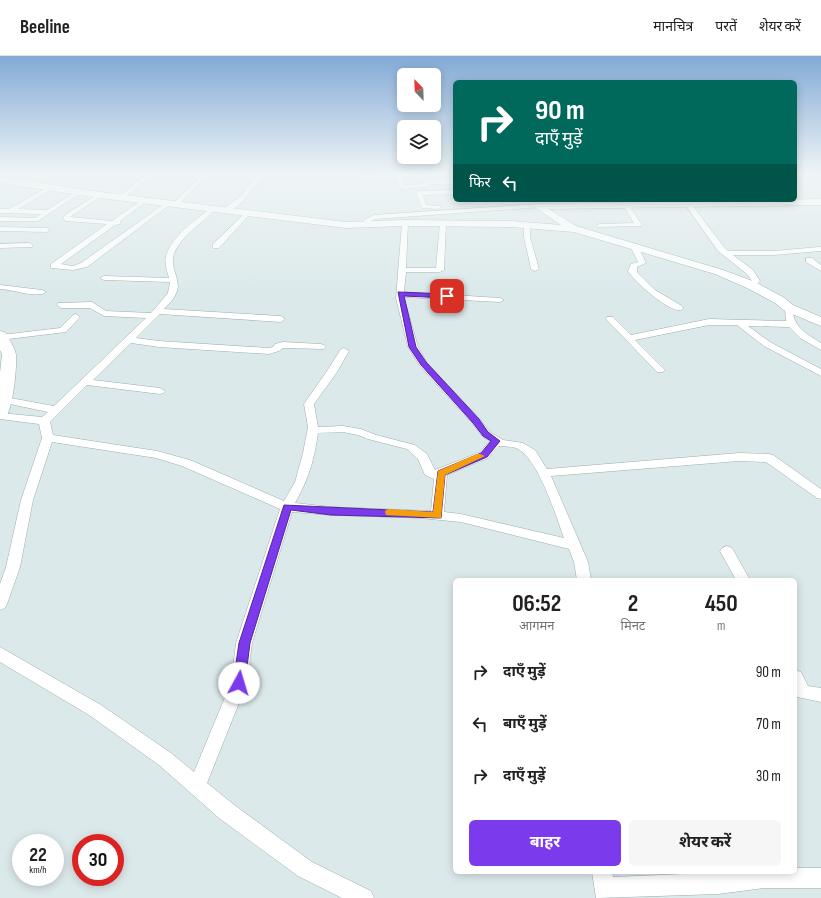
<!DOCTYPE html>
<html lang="hi">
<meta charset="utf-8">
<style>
body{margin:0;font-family:"Sofia Sans Condensed","Noto Sans Devanagari",sans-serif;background:#f6f6f6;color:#222;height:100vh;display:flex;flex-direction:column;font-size:15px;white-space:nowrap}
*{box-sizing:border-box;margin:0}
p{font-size:13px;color:#767676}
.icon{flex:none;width:22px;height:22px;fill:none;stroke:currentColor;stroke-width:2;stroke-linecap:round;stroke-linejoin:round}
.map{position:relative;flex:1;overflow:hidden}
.panel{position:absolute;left:453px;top:522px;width:344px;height:296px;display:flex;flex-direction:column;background:#fff;border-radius:6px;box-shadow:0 2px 10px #0003}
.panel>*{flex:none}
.hud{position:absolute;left:453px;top:24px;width:344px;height:122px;border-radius:6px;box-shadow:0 2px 10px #0003;background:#00695c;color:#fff;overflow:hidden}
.needle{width:26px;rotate:337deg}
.controls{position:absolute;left:397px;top:12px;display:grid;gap:8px}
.controls a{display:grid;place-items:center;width:44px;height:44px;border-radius:6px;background:#fff;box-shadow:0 2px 10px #0003;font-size:20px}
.speed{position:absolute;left:12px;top:778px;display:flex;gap:8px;font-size:20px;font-weight:700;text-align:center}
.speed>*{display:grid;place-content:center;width:52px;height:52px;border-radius:50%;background:#fff;box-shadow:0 2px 10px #0003;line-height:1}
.speed small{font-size:10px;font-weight:400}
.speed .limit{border:6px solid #d22;background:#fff;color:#111}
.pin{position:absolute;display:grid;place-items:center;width:34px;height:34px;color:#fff;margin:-17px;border-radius:8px;box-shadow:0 2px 6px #0006}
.me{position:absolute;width:44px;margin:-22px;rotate:6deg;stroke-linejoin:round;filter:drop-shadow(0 0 3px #0008)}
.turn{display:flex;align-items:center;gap:14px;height:84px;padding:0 16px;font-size:18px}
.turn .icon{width:52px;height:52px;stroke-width:2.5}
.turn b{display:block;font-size:28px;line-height:34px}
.then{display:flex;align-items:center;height:38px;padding:0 16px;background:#0003;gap:8px;font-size:15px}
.eta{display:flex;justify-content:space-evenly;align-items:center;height:68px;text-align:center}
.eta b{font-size:24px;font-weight:700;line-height:28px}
.cta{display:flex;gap:8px;margin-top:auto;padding:8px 16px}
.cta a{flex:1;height:46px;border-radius:6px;background:#7c3aed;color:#fff;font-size:16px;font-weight:700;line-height:46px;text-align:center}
.cta a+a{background:#f6f6f6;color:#222}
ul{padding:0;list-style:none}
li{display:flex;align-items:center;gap:12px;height:52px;padding:0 16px}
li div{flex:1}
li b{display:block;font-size:15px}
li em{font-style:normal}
header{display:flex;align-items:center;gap:24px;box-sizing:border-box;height:56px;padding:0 20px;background:#fff;border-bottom:1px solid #e0e0e0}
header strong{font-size:19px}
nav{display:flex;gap:22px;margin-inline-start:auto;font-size:14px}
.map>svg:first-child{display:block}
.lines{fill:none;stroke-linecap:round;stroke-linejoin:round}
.street-casing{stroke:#a0acad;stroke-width:1}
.secondary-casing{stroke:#a0acad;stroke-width:1}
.street{fill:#fff;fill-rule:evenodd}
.secondary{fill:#fff;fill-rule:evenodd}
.route{fill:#7c3aed;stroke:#51269a}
.slow{fill:#f59e0b}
</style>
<header>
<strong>Beeline</strong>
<nav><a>मानचित्र</a><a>परतें</a><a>शेयर करें</a></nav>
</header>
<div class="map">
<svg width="821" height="842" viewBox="0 0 821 842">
<rect width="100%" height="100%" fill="#dce9ea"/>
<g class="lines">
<defs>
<g id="street">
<polygon points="37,118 45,118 22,128 17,127"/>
<polygon points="147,118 153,118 124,142 120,142 120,140"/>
<polygon points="203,118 209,118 178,149 174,149 174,147"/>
<path d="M258,118h6c-9,11 -25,39 -41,37v-2l17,-12z"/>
<polygon points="396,118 402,118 404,129 424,128 424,125 426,124 455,124 455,128 429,128 429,130 427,131 402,133 399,131 397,123 358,124 355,122 358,120 397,119"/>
<polygon points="50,130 53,132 52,133 18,153 47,154 77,135 82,136 38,165 0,165 0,161 35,162 41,158 0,157 0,153 9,153"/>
<polygon points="455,134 455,138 423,139 426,149 440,150 440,152 438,153 422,152 416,137 419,135"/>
<polygon points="98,138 103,139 70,161 112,165 143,143 148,144 120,165 121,167 120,168 115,169 61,208 73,210 81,207 167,146 172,147 87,211 73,214 51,212 51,208 107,168 66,165 63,163 65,159"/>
<polygon points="682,144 688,144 724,191 728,195 774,195 819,191 821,191 821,195 774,199 733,199 753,214 760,225 754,231 748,231 747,229 752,225 747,218 718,195"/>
<polygon points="626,147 628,148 642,169 641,170 597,171 596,170 599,168 634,167 623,149"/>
<polygon points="539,148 541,149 541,151 375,163 371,165 371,168 368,170 366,169 364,164 374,159"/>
<path d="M211,152l5,1c-14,15 -34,25 -42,45 -5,13 7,25 3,37 -2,7 -8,13 -13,18l117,7 4,3 -4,3 -121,-8 -24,24 23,3 110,7 4,-1 2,-3 8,-2 38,2 3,1 2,2 -2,2 -41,-1 -4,3 -10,3 -110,-7 -28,-4 -38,37 67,8 5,3 -1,2 -4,1 -73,-9 -37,37 3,13 104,16 33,9 94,41 11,-19 8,-29 5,-26 -4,-23 23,-33 14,-22 3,-1 5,3 -12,21 -23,32 4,23 25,-1 18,3 15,6 39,10 12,9 8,16 45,-18 10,-11 -8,-5 -10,-13 -52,-57 -12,-19 -12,-49 6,-75 3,-2 3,2 -2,45h30l4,-45 3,-2 3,2 -2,47 -4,2h-34l-2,20 96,6 4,2 -4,2 -96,-5v1l14,49 9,16 53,56 10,13 13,8 20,3 12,7 12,19 192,-16 30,1 4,1 48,34v10l-4,-1 -51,-36 -27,-1 -188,15 37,86 3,18h-14l-3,-18 -5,-13 -108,-27 -41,-4 -89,-3 -39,-3 -40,131 -5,40 -40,100 26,21 79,58 59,29 3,7h-32l-44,-22 -79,-58 -60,-53 -70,-50 -89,-53v-15l101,58 70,48 23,19 37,-89 5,-40 44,-134 -98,-43 -26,-8 -104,-16 -19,58 -13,67 -13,37 -2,4 -5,2v-26l6,-17 15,-67 21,-62 -3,-14 -39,-5v-6l42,4 6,-5 -43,-9 -4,-1 -1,-2 5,-3 49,9 92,-88 -42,-2 -14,-8h-29l-4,-3 1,-2 34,-1 14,9 45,2 17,-20 2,-11 -66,-2 -4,-2 4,-2 65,2c-2,-8 -5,-15 -3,-22 6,-20 29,-36 45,-48zM343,376l15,3 10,4 39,10 11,10 7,16 9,4 -3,32 -100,-4 -36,-4c14,-25 19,-42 23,-70zM498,390c6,1 13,0 18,2 22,9 40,68 48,90l-103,-24 -17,-2 3,-37 41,-17z"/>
<polygon points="246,156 251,157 219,192 213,192 213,188"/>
<polygon points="527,167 530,169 530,181 539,213 535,215 531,213 524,181 524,169"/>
<polygon points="0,171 47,172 50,174 47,176 0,175"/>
<polygon points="29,187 33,189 32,191 0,192 0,188"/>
<path d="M631,188h6l9,19 -9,4v5l18,18 27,16 1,2 -1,2c-13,3 -47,-28 -54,-39l3,-7 7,-2 -8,-16z"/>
<polygon points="806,202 812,202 821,209 821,215 806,206"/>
<path d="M0,229l42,5 4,2c-8,7 -35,-3 -46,-3z"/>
<path d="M789,249l4,3c-1,19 14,26 28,35v7l-21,-12 -11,-11 -41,-1 22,16 51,27v7l-57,-30 -27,-21h-28l-74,15 30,30 -2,2h-6l-51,-53 1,-2h6l18,18 78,-16 77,2 -1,-13z"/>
<polygon points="76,258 80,261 66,276 0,284 1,279 60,272 73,259"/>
<polygon points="727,490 732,492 750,524 736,524 720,495 722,492"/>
<polygon points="795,614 801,616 808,630 821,632 821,646 797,641 795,637"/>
<polygon points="795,812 821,812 821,832 764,832 718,838 596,842 592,816 612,816 613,821 731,816 795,816"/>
</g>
<g id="secondary">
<polygon points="0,121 100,136 346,166 405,164 511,165 561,169 536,152 534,150 536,148 821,143 821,149 549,153 576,170 723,214 755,226 783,241 793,249 821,261 821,270 785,255 775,247 747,232 715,218 574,176 511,171 405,170 346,172 100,142 0,127"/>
<path d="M0,275l5,1c4,6 10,16 11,23 1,13 -3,52 -10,62l-6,2v-46l2,-19 -2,-4z"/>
</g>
</defs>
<use href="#street" class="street-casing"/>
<use href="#secondary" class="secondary-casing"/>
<use href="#street" class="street"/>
<use href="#secondary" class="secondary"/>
</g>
<linearGradient id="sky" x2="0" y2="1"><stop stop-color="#83aad6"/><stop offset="0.5" stop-color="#eff5f6"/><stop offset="1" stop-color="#eff5f6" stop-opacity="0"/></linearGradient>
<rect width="821" height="236" fill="url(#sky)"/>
<polygon class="route" points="398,236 447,238 450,240 447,242 404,240 416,291 426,306 479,363 488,376 500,385 487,401 445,419 441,462 331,459 291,454 250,587 245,627 244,630 239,632 235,630 233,627 239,587 284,449 433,456 438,415 481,397 491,385 483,380 473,367 421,309 409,291"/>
<polygon class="slow" points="477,398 480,398 485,400 445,419 441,462 386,459 385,456 386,454 389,453 433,456 438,415"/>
</svg>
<div class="controls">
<a><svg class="needle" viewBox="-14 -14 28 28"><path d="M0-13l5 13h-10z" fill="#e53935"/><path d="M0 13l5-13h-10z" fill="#767676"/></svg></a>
<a><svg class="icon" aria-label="layers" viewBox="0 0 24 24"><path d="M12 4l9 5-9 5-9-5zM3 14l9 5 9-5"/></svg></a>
</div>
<div class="speed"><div>22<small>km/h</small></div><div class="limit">30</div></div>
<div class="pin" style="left:447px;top:240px;background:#d93025"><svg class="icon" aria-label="arrive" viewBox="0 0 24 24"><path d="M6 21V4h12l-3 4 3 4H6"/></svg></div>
<svg class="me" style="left:239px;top:627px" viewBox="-20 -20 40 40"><circle r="19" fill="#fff"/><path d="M0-13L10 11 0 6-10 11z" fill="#7c3aed"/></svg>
<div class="hud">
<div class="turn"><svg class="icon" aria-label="right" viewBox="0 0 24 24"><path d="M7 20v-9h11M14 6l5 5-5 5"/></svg><div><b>90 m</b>दाएँ मुड़ें</div></div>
<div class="then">फिर<svg class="icon" aria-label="left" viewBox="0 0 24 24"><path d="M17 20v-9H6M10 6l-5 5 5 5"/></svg></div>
</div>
<section class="panel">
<div class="eta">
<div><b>06:52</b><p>आगमन</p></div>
<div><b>2</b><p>मिनट</p></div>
<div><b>450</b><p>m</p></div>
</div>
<ul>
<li><svg class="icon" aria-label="right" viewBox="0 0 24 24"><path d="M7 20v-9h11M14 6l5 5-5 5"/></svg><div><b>दाएँ मुड़ें</b></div><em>90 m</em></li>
<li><svg class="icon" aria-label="left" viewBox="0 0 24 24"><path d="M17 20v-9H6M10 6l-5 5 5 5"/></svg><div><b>बाएँ मुड़ें</b></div><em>70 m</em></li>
<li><svg class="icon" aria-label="right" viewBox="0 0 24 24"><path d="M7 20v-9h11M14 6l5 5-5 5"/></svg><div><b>दाएँ मुड़ें</b></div><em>30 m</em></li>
</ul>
<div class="cta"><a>बाहर</a><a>शेयर करें</a></div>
</section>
</div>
